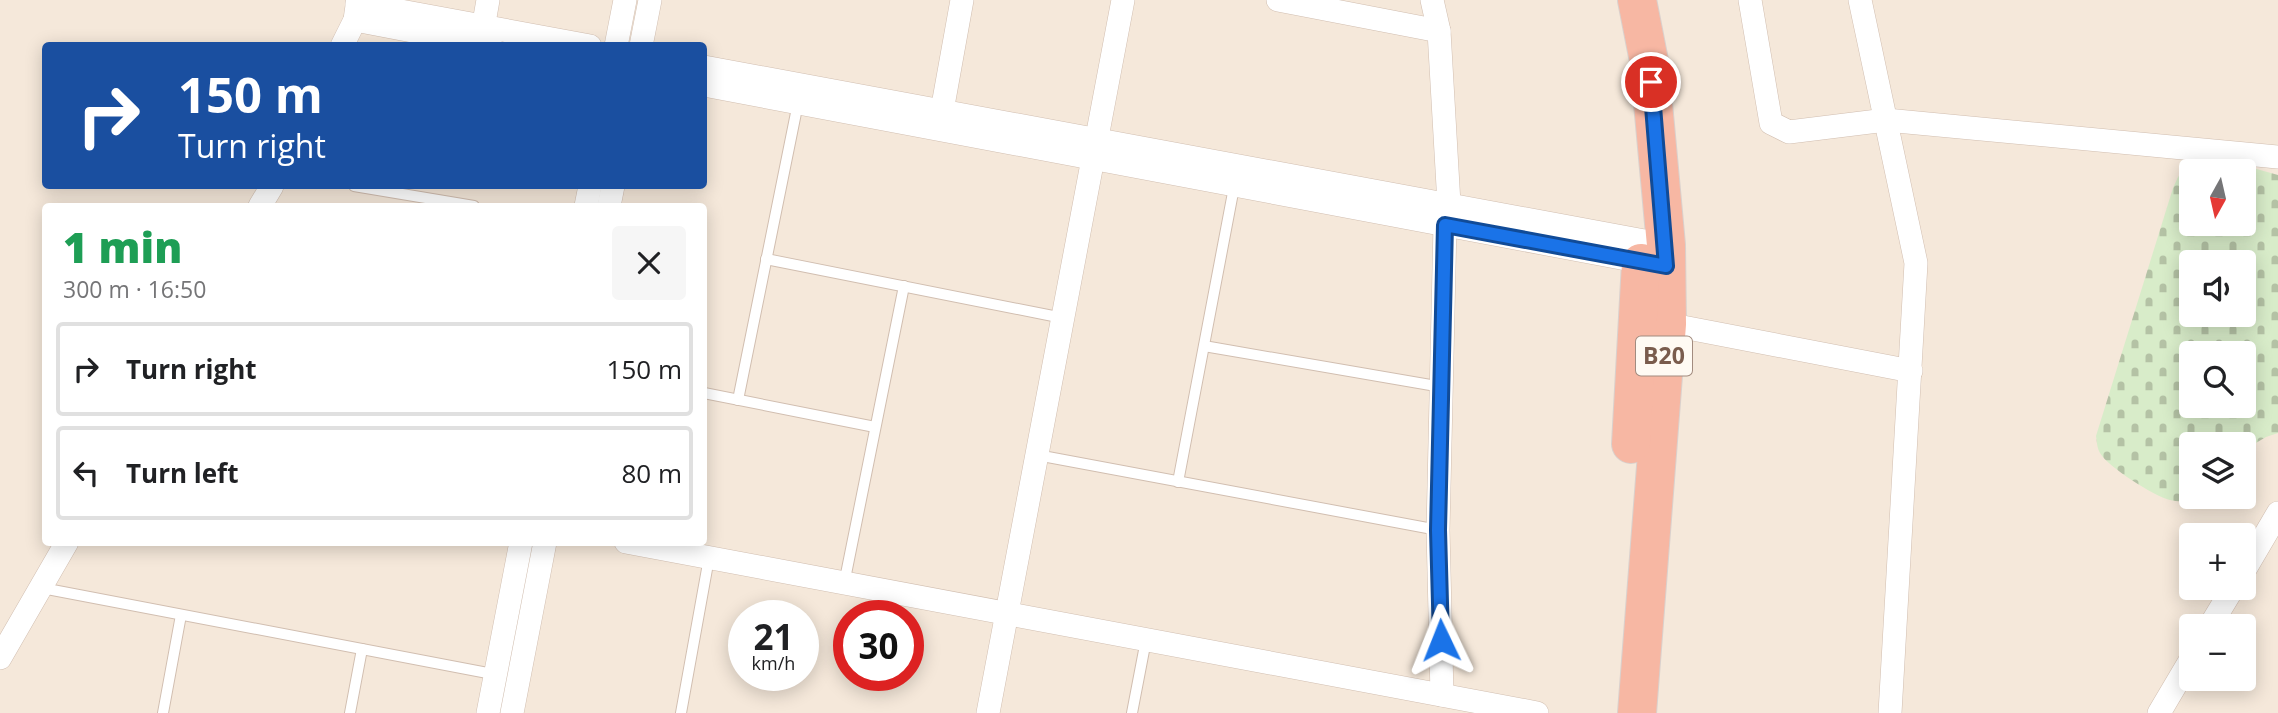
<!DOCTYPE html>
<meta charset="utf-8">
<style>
body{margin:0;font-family:"Open Sans",sans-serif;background:#f6f6f6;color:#202124;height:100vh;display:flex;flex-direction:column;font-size:26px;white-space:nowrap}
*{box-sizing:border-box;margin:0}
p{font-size:23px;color:#757577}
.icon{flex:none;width:38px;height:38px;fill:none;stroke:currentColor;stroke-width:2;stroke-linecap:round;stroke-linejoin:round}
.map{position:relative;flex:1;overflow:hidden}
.panel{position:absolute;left:42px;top:203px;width:665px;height:343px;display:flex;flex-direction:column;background:#fff;border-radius:7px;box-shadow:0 4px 18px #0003}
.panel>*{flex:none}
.hud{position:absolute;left:42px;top:42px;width:665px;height:147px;border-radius:7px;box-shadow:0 4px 18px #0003;background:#1a4fa0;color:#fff;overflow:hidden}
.needle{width:46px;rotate:188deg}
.fabs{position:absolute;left:2179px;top:159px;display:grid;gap:14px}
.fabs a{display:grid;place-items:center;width:77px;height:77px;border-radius:7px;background:#fff;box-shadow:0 4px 18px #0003;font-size:35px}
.speed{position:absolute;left:728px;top:600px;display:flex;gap:14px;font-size:35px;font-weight:700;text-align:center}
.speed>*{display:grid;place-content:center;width:91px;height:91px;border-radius:50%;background:#fff;box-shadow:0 4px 18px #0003;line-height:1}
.speed small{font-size:18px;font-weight:400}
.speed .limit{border:10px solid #d22;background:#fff;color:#111}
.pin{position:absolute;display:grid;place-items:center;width:60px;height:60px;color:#fff;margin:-30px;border:4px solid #fff;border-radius:50%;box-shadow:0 2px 7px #0007}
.me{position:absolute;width:77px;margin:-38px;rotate:358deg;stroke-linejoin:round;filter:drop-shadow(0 0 5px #0008)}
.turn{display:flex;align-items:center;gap:24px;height:147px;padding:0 21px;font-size:32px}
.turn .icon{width:91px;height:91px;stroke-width:2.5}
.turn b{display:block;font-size:49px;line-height:60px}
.round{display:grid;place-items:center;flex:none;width:74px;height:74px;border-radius:7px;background:#f6f6f6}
.overview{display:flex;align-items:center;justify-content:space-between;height:119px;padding:0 21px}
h1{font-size:42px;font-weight:800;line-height:52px;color:#1e9e55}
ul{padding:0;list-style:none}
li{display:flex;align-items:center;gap:21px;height:94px;margin:0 14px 10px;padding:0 7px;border:4px solid #e0e0e0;border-radius:7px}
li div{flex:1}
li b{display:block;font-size:26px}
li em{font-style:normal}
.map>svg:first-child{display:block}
.residential{fill:#f5e8da;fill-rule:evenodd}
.cemetery{fill:url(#cemetery-stones);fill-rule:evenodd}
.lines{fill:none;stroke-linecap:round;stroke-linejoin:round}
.lane-casing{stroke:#d1beb0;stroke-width:12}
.street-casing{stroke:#d1beb0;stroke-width:24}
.highway-casing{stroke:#dad1cd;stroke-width:40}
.lane{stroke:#fff;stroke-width:10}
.street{stroke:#fff;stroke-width:23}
.highway{stroke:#f7b7a3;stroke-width:38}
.route-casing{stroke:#114b97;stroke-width:18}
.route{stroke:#1a73e8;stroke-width:12}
.labels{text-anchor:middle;stroke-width:6;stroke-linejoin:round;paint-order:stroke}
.shield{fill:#fffaf3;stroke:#a28b7f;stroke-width:2}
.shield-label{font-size:23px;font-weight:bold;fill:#7a5c4d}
</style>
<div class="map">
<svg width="2278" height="713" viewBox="0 0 2278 713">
<defs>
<pattern id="cemetery-stones" width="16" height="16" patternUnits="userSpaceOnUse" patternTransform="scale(1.75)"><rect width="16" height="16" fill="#d8ecc9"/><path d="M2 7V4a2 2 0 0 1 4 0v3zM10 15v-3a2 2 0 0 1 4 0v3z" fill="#b4c2a5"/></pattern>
</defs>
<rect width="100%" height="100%" fill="#fdf6ec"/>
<path class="residential" d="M0,0h2278v713h-2278zM46,46h658v140h-658zM2191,172h53v52h-53zM46,206h658v336h-658zM2191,262h53v53h-53zM2191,354h53v52h-53zM2191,444h53v53h-53zM2191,536h53v52h-53zM744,616h59v60h-59zM849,616h59v60h-59zM2191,626h53v53h-53z"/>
<path class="cemetery" d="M2197,156h13l68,19v258l-12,4 -22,13v-6h-53v53h7c-7,5 -19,5 -28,3 -16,-4 -62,-33 -70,-47 -3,-5 -3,-11 -4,-17l77,-248 5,-11zM2191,172h53v52h-53zM2191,262h53v53h-53zM2191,354h53v52h-53z"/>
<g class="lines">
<defs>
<g id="lane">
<polyline points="354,186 474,206"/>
<polyline points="766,259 1063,318"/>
<polyline points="1204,346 1442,387"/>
<polyline points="704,393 875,427"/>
<polyline points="738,400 798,103"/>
<polyline points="1037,455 1438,530"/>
<polyline points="1178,482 1235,182"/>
<polyline points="844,584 904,286"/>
<polyline points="42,588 498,675"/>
<polyline points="163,713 181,615"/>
<polyline points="350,713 362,649"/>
<polyline points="681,713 709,558"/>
<polyline points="1132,713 1146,640"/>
</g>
<g id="street">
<polyline points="1278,0 1439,31"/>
<polyline points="1432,0 1439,31 1449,204 1445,225 1438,530 1442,695"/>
<polyline points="1750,0 1771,123 1789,132 1886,120 2278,157"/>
<polyline points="1860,0 1916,263 1890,713"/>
<polyline points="357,3 590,46"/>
<polyline points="355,20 491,46"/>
<polyline points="481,40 488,0"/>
<polyline points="342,46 355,20 357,6"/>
<polyline points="616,46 625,0"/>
<polyline points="641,46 650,0"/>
<polyline points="704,67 1666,245"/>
<polyline points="704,85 1653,264"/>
<polyline points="942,111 962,0"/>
<polyline points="260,206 272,186"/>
<polyline points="586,206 590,186"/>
<polyline points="609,206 613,186"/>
<polyline points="1667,324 1911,371"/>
<polyline points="626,542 1537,713"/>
<polyline points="2244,571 2278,513"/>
<polyline points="2210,626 2233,588"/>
<polyline points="0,658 67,542"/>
<polyline points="488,713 521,542"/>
<polyline points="512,713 545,542"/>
<polyline points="988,713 1123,0"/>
<polyline points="2159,713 2191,659"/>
</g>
<g id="highway">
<polyline points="1637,0 1649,61 1655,125 1666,245 1667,324 1637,713"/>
<polyline points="1631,444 1641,263"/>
</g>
</defs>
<use href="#lane" class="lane-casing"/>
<use href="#street" class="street-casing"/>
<use href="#highway" class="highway-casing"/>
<use href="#lane" class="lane"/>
<use href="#street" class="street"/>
<use href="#highway" class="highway"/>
</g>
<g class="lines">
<defs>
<polyline id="route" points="1441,640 1438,530 1445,225 1666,266 1651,82"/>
</defs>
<use href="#route" class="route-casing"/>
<use href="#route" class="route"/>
</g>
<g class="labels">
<rect class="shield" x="1636" y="336.5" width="56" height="39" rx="5"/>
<g class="shield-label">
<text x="1664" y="364">B20</text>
</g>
</g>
</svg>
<div class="fabs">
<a><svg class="needle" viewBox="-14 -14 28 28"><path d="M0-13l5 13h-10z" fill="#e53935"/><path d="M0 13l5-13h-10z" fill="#757577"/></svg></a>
<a><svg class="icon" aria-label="sound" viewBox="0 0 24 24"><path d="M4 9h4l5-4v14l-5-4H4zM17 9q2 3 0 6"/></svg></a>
<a><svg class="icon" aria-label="search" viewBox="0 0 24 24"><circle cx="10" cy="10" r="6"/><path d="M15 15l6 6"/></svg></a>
<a><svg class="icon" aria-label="layers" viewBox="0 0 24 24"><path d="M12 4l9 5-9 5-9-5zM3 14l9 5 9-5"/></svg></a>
<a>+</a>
<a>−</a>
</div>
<div class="speed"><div>21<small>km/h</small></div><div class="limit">30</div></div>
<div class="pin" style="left:1651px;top:82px;background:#d93025"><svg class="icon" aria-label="arrive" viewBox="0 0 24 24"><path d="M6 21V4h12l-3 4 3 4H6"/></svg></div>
<svg class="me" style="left:1441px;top:640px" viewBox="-20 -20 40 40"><path d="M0-17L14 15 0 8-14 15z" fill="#1a73e8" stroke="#fff" stroke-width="4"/></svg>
<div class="hud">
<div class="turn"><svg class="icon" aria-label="right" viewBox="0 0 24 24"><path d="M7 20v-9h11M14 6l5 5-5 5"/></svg><div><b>150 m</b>Turn right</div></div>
</div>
<section class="panel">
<div class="overview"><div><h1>1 min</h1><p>300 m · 16:50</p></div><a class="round"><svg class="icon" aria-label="close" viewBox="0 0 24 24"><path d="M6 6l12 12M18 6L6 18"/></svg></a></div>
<ul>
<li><svg class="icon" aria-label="right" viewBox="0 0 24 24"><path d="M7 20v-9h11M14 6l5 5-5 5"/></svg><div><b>Turn right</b></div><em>150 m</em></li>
<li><svg class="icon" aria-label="left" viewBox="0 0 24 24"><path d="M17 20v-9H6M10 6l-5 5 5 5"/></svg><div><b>Turn left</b></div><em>80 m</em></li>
</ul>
</section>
</div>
